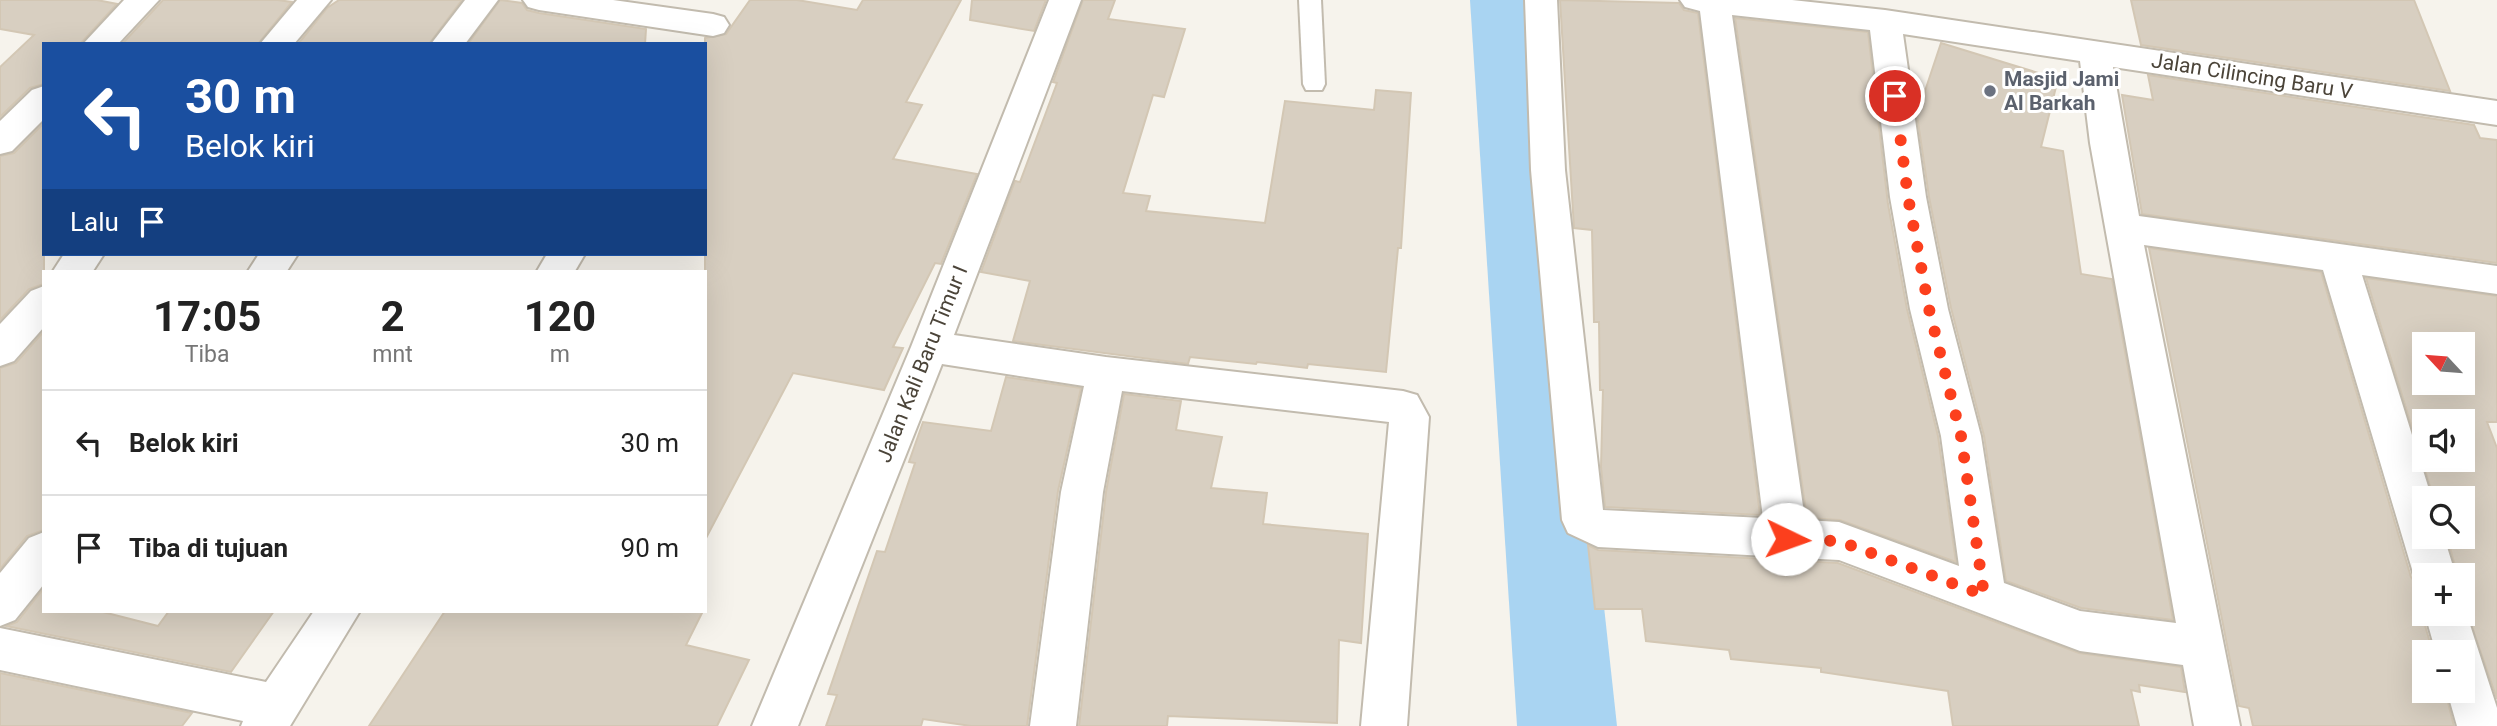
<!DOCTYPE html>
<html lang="id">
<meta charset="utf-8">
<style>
body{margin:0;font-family:Roboto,sans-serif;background:#f6f6f6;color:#222;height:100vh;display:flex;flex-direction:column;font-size:26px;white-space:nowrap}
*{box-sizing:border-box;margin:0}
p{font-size:23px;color:#767676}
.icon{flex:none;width:38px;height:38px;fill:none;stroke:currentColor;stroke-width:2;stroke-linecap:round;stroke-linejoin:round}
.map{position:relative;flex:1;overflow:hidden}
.side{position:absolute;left:42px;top:270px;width:665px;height:343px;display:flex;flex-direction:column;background:#fff;border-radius:0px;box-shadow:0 7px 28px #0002}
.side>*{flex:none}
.banner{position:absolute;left:42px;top:42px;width:665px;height:214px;border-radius:0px;box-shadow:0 7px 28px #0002;background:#1a4fa0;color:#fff;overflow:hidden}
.needle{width:46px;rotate:296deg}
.buttons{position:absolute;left:2412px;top:332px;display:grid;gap:14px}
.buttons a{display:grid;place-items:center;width:63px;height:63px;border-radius:0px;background:#fff;box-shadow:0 7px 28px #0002;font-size:35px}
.pin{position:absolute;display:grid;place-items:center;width:60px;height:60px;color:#fff;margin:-30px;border:4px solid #fff;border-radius:50%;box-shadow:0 2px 7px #0007}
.me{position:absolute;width:77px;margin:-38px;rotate:93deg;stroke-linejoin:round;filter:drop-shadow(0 0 5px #0008)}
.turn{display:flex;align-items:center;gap:24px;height:147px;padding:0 28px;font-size:32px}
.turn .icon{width:91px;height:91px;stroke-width:2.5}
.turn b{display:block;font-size:49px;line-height:60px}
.then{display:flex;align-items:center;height:66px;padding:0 28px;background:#0003;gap:14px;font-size:26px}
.eta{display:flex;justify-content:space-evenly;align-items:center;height:119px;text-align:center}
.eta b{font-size:42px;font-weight:700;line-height:49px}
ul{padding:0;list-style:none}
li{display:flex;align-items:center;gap:21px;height:105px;padding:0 28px;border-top:2px solid #e0e0e0}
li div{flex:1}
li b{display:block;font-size:26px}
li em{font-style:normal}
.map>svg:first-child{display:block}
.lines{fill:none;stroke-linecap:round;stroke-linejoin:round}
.river{fill:#a9d4f2;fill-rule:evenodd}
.building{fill:#d8cfc1;stroke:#d3c7b4;stroke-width:2;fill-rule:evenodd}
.service-casing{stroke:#c2bbae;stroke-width:4}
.minor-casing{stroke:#c2bbae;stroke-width:4}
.service{fill:#fff;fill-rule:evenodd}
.minor{fill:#fff;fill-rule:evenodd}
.route{stroke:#fc3f1d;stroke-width:12;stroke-dasharray:0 21.6}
.worship-dot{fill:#6b7280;stroke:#fff;stroke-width:2.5}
.labels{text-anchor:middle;stroke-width:6;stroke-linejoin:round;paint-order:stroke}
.street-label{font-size:21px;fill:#4b4439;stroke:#fff}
.worship-label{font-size:21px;font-weight:bold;fill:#5b616d;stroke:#fff;text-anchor:start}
</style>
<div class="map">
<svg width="2497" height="726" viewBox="0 0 2497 726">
<rect width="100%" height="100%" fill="#f6f3ec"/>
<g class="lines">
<polygon class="river" points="1470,0 1538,0 1617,726 1517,726"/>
</g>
<g class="building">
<polygon points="0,0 97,0 117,4 80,44 44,44 44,84 30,88 0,117 0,67 34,35 0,29"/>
<polygon points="163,0 278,0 292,2 258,44 122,44"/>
<polygon points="339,0 462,0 429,44 298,44 327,8"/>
<polygon points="500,0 522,3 527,10 539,13 646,29 645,44 468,44"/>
<polygon points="750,0 797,0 857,10 863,0 961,0 906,102 922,105 893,159 977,174 941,264 935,263 893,347 903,348 884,390 793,373 705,540 705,38 726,34"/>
<polygon points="972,0 1046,0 1034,31 970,20"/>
<polygon points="1083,0 1115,0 1108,19 1185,29 1164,97 1153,95 1123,193 1150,196 1146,211 1265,223 1285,101 1374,110 1376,90 1411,93 1401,248 1398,248 1386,372 1308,364 1307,368 1257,362 1256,364 1190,357 1188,364 1013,341 1030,281 981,272 1015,181 1020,182 1057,83 1053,82"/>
<polygon points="1560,0 1679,3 1684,10 1698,13 1760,515 1605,507 1601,467 1603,390 1600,390 1599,322 1594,322 1592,230 1574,228"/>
<polygon points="2131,0 2414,0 2450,91 2141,45"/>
<polygon points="1735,18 1868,32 1888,204 1907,309 1938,436 1956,562 1840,520 1807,518"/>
<polygon points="1941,43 2058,79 2041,147 2063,151 2081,274 2112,279 2173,620 2081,608 2006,581 1984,436 1951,308 1929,197 1917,115"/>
<polygon points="2148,75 2474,125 2480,138 2497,140 2497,263 2142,214 2122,95 2153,100"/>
<polygon points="44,123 44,284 29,289 0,320 0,156 14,153"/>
<polygon points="2149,248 2321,272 2411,577 2424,594 2422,615 2433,653 2424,653 2424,691 2445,691 2454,726 2253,726 2249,708 2239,706"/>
<path d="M2366,278l131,18v126h-10l10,26v251l-35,-101v-22h-4l-11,-39h15v-38h-28zM2424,345h38v38h-38zM2424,422h38v38h-38z"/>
<polygon points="44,331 44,530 27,536 0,569 0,368 16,363"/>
<polygon points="1006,377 1081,388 1058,491 1027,726 971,726 923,719 921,726 826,726 837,695 828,694 877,551 885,552 915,463 909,462 923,422 991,431"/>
<polygon points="1124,394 1181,401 1176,430 1222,437 1211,488 1267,493 1263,524 1368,534 1361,643 1339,640 1337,723 1168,716 1167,726 1079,726 1106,492"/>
<polygon points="1588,545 1598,550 1838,563 2079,653 2181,667 2185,692 2139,685 2140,692 2131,690 2139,726 1953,726 1948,691 1821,672 1821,668 1731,659 1729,650 1646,641 1642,609 1595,609"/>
<polygon points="44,588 44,611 99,611 158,626 169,611 274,611 231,672 6,626 17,622"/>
<polygon points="445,611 703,611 686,645 749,660 717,726 369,726"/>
<polygon points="0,673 192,713 182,726 0,726"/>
</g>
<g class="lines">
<defs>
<polygon id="service" points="1299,0 1321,0 1325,84 1322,90 1306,90 1303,84"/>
<g id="minor">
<polygon points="124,0 159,0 118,44 83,44"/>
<polygon points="297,0 331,0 294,44 260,44"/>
<polygon points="465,0 498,0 465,44 431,44"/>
<polygon points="523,0 613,0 713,14 724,17 729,25 724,33 713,36 539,10 528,7"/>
<polygon points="1049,0 1081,0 954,335 1106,357 1403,391 1417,395 1429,417 1407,726 1361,726 1389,422 1122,391 1103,492 1076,726 1030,726 1061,492 1084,386 942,364 798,726 752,726 911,347"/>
<path d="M1525,0h32l8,170 38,340 160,8 -63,-507 -15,-4 -5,-7h112l93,10 612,91v24l-384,-58 26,149 358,50v28l-135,-19 70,224h-8v38h20l12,39h-32v15l-10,-15 -91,-306 -179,-25 96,481h-46l-11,-61 -103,-14 -241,-91 -241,-13 -30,-14 -6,-13 -31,-350zM1732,15l138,15 20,167 20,112 31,127 18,130 -120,-44 -34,-2zM1903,34l177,27 10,82 86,480 -96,-12 -76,-28 -23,-147 -33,-127 -22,-112z"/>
<polygon points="44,86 44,119 12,151 0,154 0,121 32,90"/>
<polygon points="64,254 104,254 93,271 53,271"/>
<polygon points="259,254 298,254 287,271 248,271"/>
<polygon points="547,254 585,254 575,271 537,271"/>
<polygon points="44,286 44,327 14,361 0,366 0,324 31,291"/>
<polygon points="44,532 44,584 15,620 0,626 0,573 29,538"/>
<polygon points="2462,600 2497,708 2497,726 2457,726 2447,691 2462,691 2462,653 2436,653 2425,614 2462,614"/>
<polygon points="314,611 360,611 290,726 241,726 243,721 0,670 0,628 266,682"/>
</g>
</defs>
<use href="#service" class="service-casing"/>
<use href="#minor" class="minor-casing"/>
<use href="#service" class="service"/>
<use href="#minor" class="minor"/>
</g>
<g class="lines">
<polyline class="route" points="1787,539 1839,541 1984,595 1961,436 1929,309 1908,197 1895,96"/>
</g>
<circle class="worship-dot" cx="1990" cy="91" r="7"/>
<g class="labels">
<g class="street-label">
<text transform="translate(2252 76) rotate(9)" y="7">Jalan Cilincing Baru V</text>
<text transform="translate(922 364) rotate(-68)" y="7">Jalan Kali Baru Timur I</text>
</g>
<g class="worship-label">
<text x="2004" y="86">Masjid Jami<tspan x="2004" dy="24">Al Barkah</tspan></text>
</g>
</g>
</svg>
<div class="buttons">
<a><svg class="needle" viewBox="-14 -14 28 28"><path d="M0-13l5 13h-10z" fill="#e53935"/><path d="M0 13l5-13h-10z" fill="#767676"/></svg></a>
<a><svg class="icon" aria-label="sound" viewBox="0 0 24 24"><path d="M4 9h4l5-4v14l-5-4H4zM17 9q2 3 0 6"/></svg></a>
<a><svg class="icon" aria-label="search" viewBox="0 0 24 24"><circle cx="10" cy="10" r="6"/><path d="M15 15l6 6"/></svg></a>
<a>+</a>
<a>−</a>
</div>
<div class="pin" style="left:1895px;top:96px;background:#d93025"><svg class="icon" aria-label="arrive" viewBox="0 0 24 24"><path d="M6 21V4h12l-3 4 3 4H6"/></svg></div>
<svg class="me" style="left:1787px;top:539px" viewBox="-20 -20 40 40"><circle r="19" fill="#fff"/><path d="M0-13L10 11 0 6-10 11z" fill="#fc3f1d"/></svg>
<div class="banner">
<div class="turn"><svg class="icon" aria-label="left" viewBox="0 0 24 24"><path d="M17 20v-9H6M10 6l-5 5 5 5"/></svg><div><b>30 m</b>Belok kiri</div></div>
<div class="then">Lalu<svg class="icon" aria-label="arrive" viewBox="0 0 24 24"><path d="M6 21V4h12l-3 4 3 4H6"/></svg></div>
</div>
<section class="side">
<div class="eta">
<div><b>17:05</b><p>Tiba</p></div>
<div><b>2</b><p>mnt</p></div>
<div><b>120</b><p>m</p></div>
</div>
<ul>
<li><svg class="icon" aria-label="left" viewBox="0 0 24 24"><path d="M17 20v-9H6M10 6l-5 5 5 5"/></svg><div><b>Belok kiri</b></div><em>30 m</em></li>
<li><svg class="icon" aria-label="arrive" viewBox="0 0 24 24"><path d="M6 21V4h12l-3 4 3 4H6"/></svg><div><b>Tiba di tujuan</b></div><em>90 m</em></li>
</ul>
</section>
</div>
